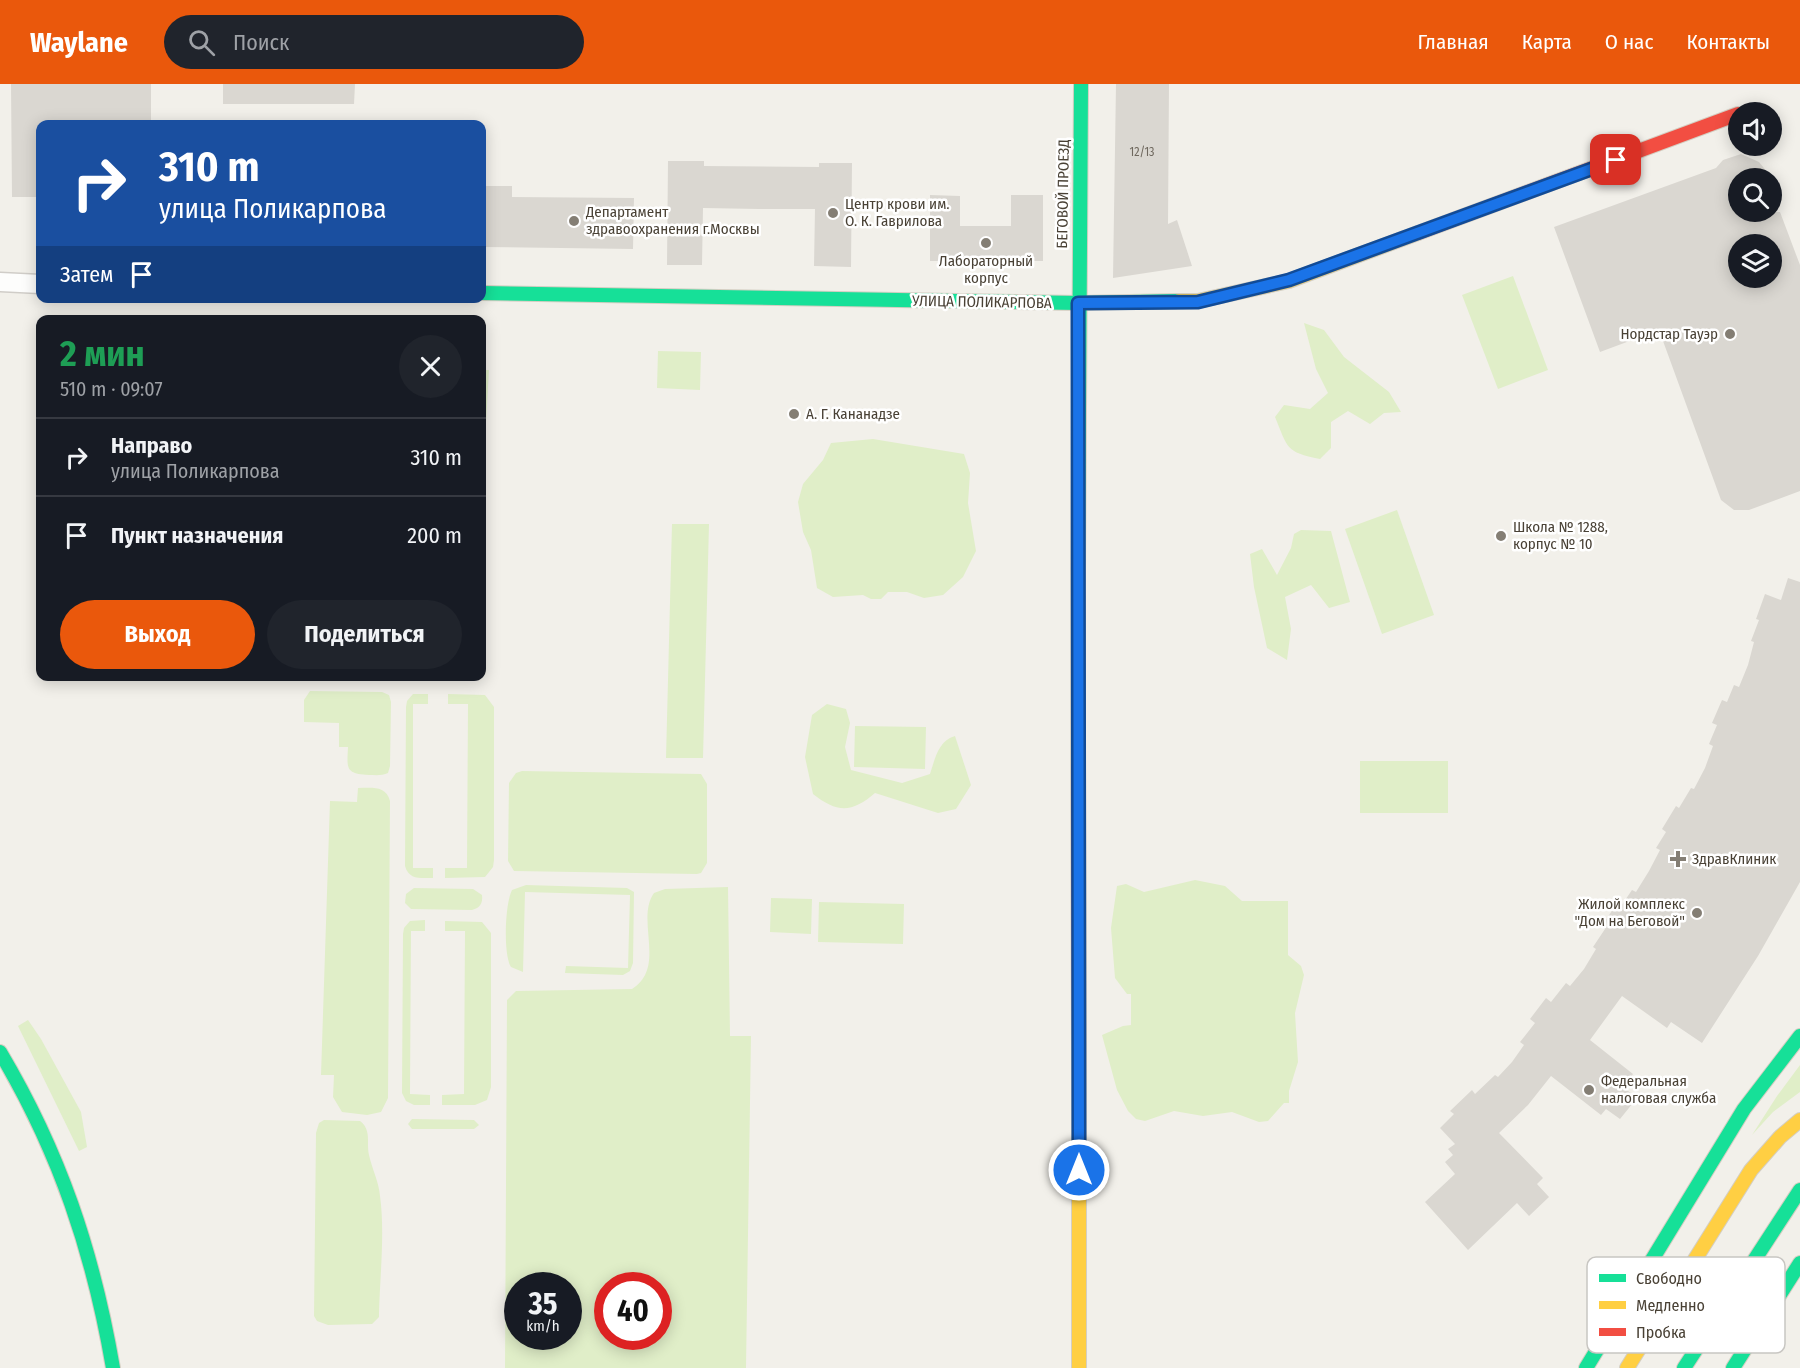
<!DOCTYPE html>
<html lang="ru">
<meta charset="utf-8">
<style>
body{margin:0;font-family:"Fira Sans Condensed",sans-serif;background:#20242c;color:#f1f3f6;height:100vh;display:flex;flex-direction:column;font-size:22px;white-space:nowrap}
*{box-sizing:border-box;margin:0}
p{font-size:20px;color:#9ea1a6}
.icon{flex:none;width:33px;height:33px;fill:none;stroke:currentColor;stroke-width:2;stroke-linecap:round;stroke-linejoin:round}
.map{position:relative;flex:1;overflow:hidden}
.details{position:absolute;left:36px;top:231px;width:450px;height:366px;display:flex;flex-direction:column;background:#171b24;border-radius:12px;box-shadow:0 3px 15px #0003}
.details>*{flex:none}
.guide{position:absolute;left:36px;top:36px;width:450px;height:183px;border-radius:12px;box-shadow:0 3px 15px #0003;background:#1a4fa0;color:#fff;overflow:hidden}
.controls{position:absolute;left:1728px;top:18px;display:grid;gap:12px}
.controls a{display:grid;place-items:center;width:54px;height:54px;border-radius:50%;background:#171b24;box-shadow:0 3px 15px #0003;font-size:30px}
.speed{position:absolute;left:504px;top:1188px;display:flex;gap:12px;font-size:30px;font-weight:700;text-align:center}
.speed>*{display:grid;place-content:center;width:78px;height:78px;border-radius:50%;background:#171b24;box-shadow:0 3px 15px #0003;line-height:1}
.speed small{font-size:15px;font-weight:400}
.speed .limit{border:9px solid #d22;background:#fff;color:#111}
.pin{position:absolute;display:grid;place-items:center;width:51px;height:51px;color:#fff;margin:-26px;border-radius:12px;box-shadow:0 3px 9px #0006}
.me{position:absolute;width:66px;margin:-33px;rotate:0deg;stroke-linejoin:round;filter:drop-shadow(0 0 4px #0008)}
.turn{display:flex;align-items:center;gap:21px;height:126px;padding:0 24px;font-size:27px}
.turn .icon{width:78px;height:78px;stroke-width:2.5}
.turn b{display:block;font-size:42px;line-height:51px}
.then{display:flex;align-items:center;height:57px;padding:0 24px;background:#0003;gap:12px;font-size:22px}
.round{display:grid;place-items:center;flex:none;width:63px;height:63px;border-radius:32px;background:#20242c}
.head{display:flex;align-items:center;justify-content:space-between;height:102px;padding:0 24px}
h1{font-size:36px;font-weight:700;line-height:45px;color:#1e9e55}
.button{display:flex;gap:12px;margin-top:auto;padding:12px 24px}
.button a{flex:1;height:69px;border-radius:36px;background:#ea580c;color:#fff;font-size:24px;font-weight:700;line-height:69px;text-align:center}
.button a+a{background:#20242c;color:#f1f3f6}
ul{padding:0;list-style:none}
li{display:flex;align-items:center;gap:18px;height:78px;padding:0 24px;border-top:2px solid #363941}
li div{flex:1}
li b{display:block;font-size:22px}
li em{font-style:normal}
header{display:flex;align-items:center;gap:36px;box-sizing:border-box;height:84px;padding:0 30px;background:#ea580c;color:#fff}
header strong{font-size:28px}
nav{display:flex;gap:33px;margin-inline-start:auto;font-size:21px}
.search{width:420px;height:54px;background:#20242c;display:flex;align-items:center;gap:15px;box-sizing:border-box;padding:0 21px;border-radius:33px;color:#9ea1a6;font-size:22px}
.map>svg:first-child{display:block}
.green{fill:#e0eec8;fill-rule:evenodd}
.building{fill:#dad7d1;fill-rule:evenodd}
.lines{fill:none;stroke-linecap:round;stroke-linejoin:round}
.street-casing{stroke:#d0cdc8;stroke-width:21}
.fast-casing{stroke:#d4cec2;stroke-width:16}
.slow-casing{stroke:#d4cec2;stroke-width:16}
.jam-casing{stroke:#d4cec2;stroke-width:16}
.street{stroke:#fdfdfc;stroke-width:18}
.fast{stroke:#16e098;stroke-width:14}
.slow{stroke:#ffcf43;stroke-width:14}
.jam{stroke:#f24e42;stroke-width:14}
.route-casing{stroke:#114b97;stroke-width:15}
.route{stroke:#1a73e8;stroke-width:10}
.poi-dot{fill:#847e74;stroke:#fff;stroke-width:2}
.labels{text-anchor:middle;stroke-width:5;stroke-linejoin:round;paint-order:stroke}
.number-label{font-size:12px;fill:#6f685e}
.street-label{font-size:15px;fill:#494135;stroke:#fff}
.poi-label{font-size:15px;fill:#494135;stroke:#fff;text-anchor:start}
.key{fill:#fff;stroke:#c8c6c2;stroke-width:1.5}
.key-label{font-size:16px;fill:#494135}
</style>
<header>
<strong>Waylane</strong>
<div class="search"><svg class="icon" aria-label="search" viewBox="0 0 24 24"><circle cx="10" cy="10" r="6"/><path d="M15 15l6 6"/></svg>Поиск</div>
<nav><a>Главная</a><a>Карта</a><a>О нас</a><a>Контакты</a></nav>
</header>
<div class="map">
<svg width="1800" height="1284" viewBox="0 0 1800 1284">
<rect width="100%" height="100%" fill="#f2f0ea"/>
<g class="green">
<polygon points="1513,192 1548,286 1498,305 1462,211"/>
<path d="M1304,239l20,7 20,27 45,35 12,20 -17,1 -14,11 -22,-13 -17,11v26l-11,11c-35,-7 -32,-11 -45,-42l9,-12 26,4 18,-16 -12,-24z"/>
<polygon points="658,267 701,268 700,306 657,304"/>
<polygon points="482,286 489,286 486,338 482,338"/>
<polygon points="873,355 964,370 970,389 968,419 976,467 963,493 943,511 924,514 907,508 888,508 881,515 871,515 863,511 833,513 817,504 811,466 803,448 798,418 803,400 823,376 831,359"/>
<polygon points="1397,426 1434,531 1382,550 1345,445"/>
<polygon points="672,440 709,440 703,674 666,674"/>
<polygon points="1301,446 1331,447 1350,518 1329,524 1311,501 1285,513 1291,545 1287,576 1267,564 1254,503 1250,470 1262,465 1277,491 1291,464 1294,450"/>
<path d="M310,607l72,1 7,3 2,7 -1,64 -2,7c-6,3 -13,2 -19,2 -24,-1 -22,-7 -21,-28h-9v-24l-35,-1v-22z"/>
<path d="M413,610h15v10h-15v164h20v10c-13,0 -24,2 -28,-12l1,-159 1,-6z"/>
<polygon points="448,610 485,611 494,623 494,776 493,783 485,793 445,794 445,784 467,784 468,620 448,620"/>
<path d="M827,620l19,5 4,14 -5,24 6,23 51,13 28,-9c5,-15 8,-33 25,-38l16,49 -15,24 -18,4 -63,-20c-23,20 -38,20 -62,1l-8,-37 7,-42z"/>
<polygon points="855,642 926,643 925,685 854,683"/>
<rect x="1360" y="677" width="88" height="52"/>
<polygon points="522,687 701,690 707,700 707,779 701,789 697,790 514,787 508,777 509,699 516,689"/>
<path d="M358,704c13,0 28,-3 32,13l-2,297 -7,14 -14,3 -25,-3 -9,-15 1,-22h-13l9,-274 27,1z"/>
<polygon points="1195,796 1225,802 1242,817 1288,817 1288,871 1301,882 1304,891 1295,929 1298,978 1289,1007 1289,1019 1284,1019 1268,1037 1259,1038 1232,1028 1203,1032 1174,1027 1145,1037 1136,1035 1128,1027 1117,1006 1102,951 1123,942 1131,941 1131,910 1127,910 1115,894 1111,844 1117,802 1126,800 1144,808"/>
<path d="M526,801l101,3 7,4 -1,71 -3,8 -7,4 -58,-2 1,-7 62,2 2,-73 -105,-3 -2,80 -12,-5c-8,-12 -6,-64 1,-77z"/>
<path d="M728,803l2,149h21l-5,332h-241l2,-368 9,-9 116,-2c35,-22 3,-69 22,-96l11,-4zM518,1202h50v50h-50zM608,1202h50v50h-50z"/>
<path d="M414,804l59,1 9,6c1,8 -2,13 -10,15l-61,-1 -6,-6 1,-9z"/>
<polygon points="771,814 812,815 811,850 770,848"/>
<polygon points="819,818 904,820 903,860 818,858"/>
<polygon points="425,836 425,847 411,847 410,1010 430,1011 430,1021 414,1021 406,1017 402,1009 403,850 404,844 410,837"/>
<polygon points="445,837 482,838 491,849 491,1003 487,1016 475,1021 442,1021 442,1011 464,1010 465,847 445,847"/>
<polygon points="28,936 41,955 81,1028 87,1063 79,1067 18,942"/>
<polygon points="1800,981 1800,1008 1773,1028 1752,1051 1777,1012"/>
<polygon points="412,1035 474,1036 479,1041 474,1045 412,1045 408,1040"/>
<path d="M324,1036l36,1c12,9 6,22 9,34 3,14 10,27 11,41 5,36 0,79 -1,117v4l-7,7 -44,1 -11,-4 -3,-5 2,-183 3,-10z"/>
</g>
<g class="building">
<polygon points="11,0 151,0 151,40 40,40 40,113 12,113"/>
<polygon points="223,0 355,0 354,20 223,20"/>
<polygon points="1116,0 1169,0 1168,140 1177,136 1192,182 1113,194"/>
<path d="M1741,70l18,8 13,16h-34v34h42l20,53v226l-51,19h-15l-13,-10 -62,-170 -59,22 -46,-125 162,-59 7,-8zM1738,160h34v34h-34z"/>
<polygon points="668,77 704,77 704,82 819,83 819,79 852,79 851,183 814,182 815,125 759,125 703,124 702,181 667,181"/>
<polygon points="482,102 512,102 512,113 634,114 633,165 482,163"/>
<polygon points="930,111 960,112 960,142 1011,142 1011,111 1043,111 1043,177 930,177"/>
<polygon points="1788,494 1800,498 1800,798 1758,872 1702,959 1671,938 1667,944 1622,912 1590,956 1633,990 1623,1003 1637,1014 1620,1035 1606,1025 1601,1031 1551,992 1528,1021 1499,1049 1543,1094 1537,1100 1549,1113 1529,1132 1517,1119 1468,1166 1425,1118 1455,1090 1445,1078 1453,1071 1448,1065 1455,1060 1440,1044 1454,1030 1450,1027 1472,1006 1475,1010 1495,991 1498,993 1512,978 1524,961 1520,958 1535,939 1530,935 1546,914 1551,918 1566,899 1570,902 1584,885 1596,865 1593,863 1605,845 1602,842 1615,822 1619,825 1632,806 1636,808 1649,787 1660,766 1656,764 1666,748 1662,745 1676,722 1679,724 1691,704 1694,705 1705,684 1713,662 1709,660 1717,641 1712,639 1722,616 1727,618 1734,601 1739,603 1748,581 1754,558 1751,557 1759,536 1756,535 1765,510 1781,516"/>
</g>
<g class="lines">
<defs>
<polyline id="street" points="0,198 40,200"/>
<g id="fast">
<polyline points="482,209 1079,219 1179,217"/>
<polyline points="1078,487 1081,0"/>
<path d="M0,968c60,101 93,200 113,316"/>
<polyline points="1586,1284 1744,1025 1800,952"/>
<polyline points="1684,1284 1800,1106"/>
<polyline points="1733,1284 1800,1179"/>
</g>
<g id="slow">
<polyline points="1179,217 1198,217 1289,197 1418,149"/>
<polyline points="1078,487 1078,683"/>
<polyline points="1079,962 1079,1284"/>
<polyline points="1627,1284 1751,1086 1780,1053 1800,1036"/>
</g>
<g id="jam">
<polyline points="1418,149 1738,30"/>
<polyline points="1078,683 1079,962"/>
</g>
</defs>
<use href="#street" class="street-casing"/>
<use href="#fast" class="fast-casing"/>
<use href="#slow" class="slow-casing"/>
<use href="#jam" class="jam-casing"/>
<use href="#street" class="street"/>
<use href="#fast" class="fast"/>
<use href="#slow" class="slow"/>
<use href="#jam" class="jam"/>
</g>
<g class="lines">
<defs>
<polyline id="route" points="1079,1086 1078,219 1198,218 1289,196 1616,76"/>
</defs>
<use href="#route" class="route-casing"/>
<use href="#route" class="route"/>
</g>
<g class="poi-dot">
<circle cx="833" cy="129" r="6"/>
<circle cx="574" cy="137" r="6"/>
<circle cx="986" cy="159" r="6"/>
<circle cx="1730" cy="250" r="6"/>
<circle cx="794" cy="330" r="6"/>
<circle cx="1501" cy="452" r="6"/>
<path d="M1675 766h6v6h6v6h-6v6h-6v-6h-6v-6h6z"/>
<circle cx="1697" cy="829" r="6"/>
<circle cx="1589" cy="1006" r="6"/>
</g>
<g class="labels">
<g class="number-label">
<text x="1142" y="72">12/13</text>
</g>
<g class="street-label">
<text transform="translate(1063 110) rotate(-89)" y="5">БЕГОВОЙ ПРОЕЗД</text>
<text transform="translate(982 218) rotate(1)" y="5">УЛИЦА ПОЛИКАРПОВА</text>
</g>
<g class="poi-label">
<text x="845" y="125">Центр крови им.<tspan x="845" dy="17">О. К. Гаврилова</tspan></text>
<text x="586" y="133">Департамент<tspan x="586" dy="17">здравоохранения г.Москвы</tspan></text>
<text x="986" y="182" text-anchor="middle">Лабораторный<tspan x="986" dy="17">корпус</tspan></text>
<text x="1718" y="255" text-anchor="end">Нордстар Тауэр</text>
<text x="806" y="335">А. Г. Кананадзе</text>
<text x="1513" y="448">Школа № 1288,<tspan x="1513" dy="17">корпус № 10</tspan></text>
<text x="1692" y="780">ЗдравКлиник</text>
<text x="1685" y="825" text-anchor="end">Жилой комплекс<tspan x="1685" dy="17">"Дом на Беговой"</tspan></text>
<text x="1601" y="1002">Федеральная<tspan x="1601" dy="17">налоговая служба</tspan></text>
</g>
</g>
<rect x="1587" y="1173" width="198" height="96" rx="9" class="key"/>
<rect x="1599" y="1190" width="27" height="8" fill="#16e098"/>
<rect x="1599" y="1217" width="27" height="8" fill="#ffcf43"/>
<rect x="1599" y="1244" width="27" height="8" fill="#f24e42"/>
<g class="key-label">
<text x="1636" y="1200">Свободно</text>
<text x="1636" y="1227">Медленно</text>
<text x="1636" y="1254">Пробка</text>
</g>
</svg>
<div class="controls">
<a><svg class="icon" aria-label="sound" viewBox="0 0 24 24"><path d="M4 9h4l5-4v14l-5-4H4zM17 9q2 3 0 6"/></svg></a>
<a><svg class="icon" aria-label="search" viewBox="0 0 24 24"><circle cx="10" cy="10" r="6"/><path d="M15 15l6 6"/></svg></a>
<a><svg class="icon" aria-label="layers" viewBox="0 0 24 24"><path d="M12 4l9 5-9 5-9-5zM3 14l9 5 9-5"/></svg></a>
</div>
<div class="speed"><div>35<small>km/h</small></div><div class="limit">40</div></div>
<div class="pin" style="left:1616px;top:76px;background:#d93025"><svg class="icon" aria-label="arrive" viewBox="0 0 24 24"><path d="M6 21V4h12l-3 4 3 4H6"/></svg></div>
<svg class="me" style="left:1079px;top:1086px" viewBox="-20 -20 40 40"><circle r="17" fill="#1a73e8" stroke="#fff" stroke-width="3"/><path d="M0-11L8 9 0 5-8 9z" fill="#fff"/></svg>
<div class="guide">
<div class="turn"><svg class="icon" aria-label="right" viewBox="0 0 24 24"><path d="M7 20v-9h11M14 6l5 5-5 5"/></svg><div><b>310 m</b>улица Поликарпова</div></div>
<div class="then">Затем<svg class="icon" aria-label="arrive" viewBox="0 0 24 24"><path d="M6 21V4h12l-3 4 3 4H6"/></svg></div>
</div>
<section class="details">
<div class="head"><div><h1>2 мин</h1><p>510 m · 09:07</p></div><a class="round"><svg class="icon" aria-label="close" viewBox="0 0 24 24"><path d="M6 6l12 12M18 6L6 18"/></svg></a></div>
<ul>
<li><svg class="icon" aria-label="right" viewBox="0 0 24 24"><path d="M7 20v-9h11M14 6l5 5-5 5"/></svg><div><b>Направо</b><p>улица Поликарпова</p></div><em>310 m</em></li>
<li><svg class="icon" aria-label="arrive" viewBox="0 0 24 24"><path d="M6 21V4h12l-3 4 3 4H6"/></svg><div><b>Пункт назначения</b></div><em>200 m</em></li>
</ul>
<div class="button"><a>Выход</a><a>Поделиться</a></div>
</section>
</div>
